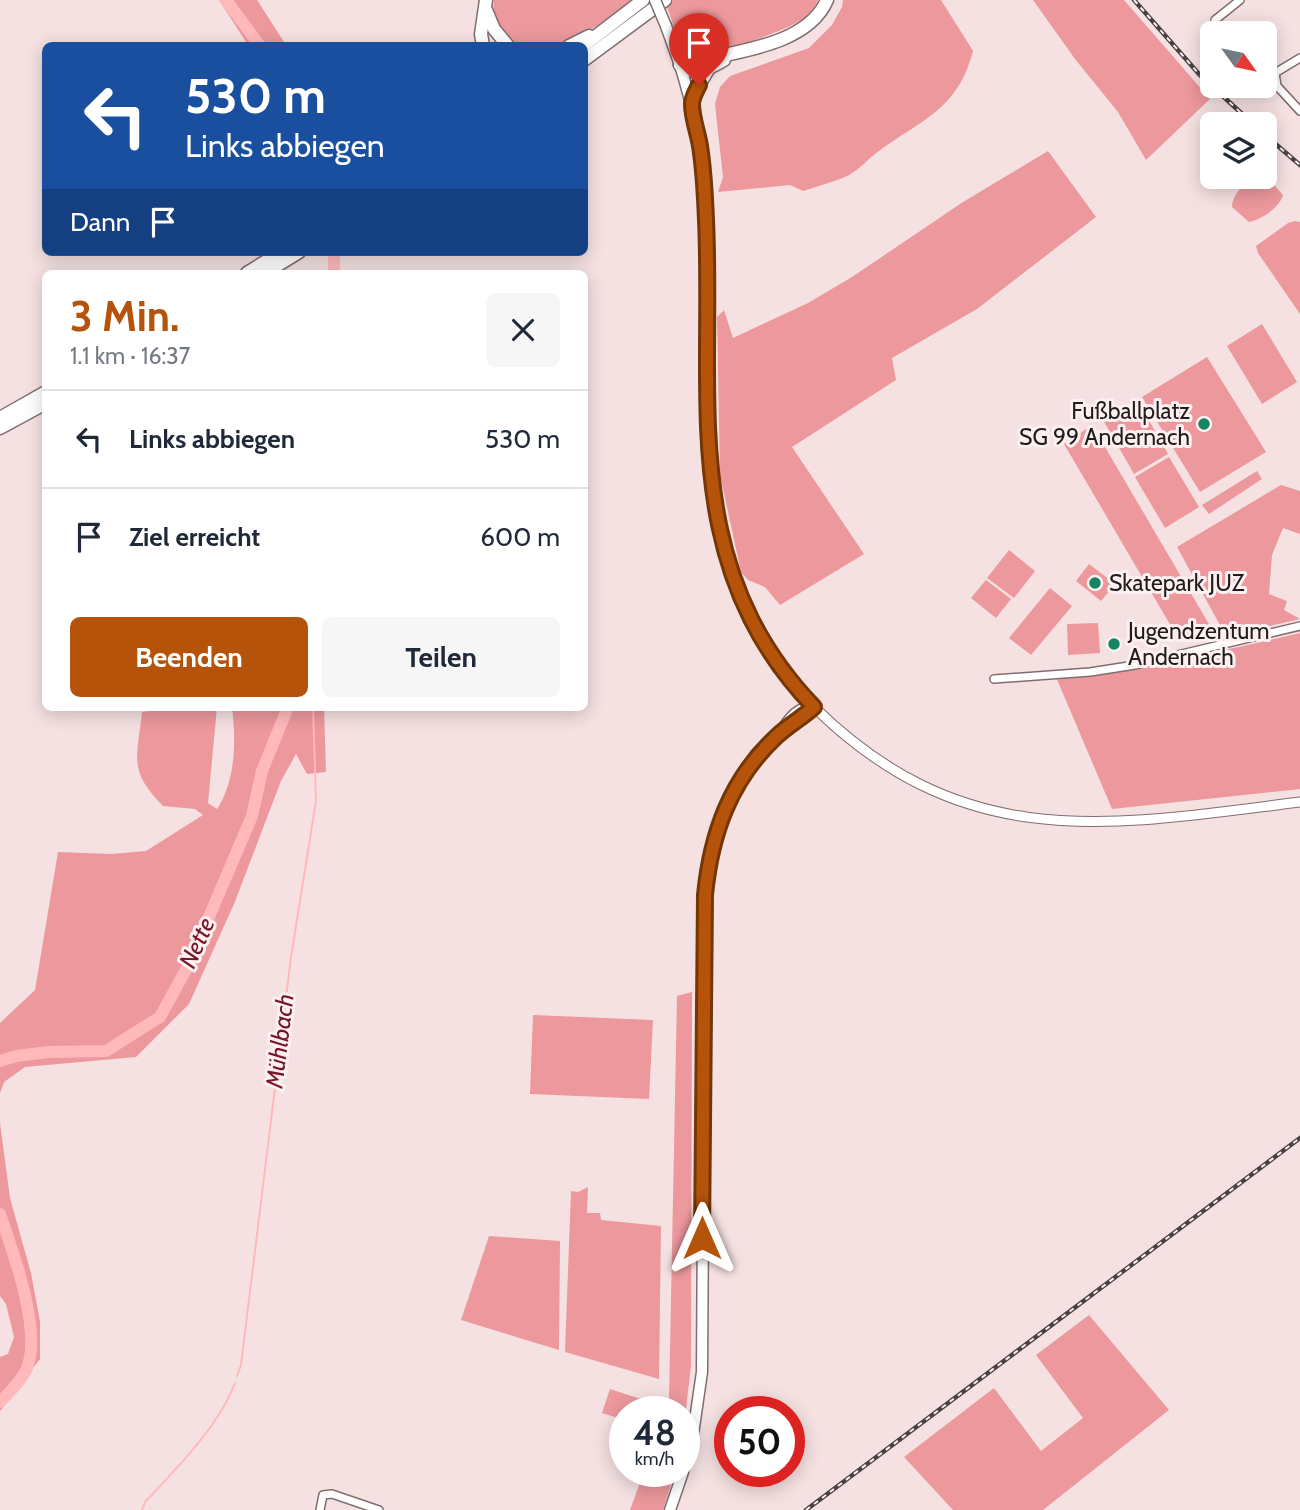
<!DOCTYPE html>
<html lang="de">
<meta charset="utf-8">
<style>
body{margin:0;font-family:Cabin,sans-serif;background:#f6f6f7;color:#1f2937;height:100vh;display:flex;flex-direction:column;font-size:26px;white-space:nowrap}
*{box-sizing:border-box;margin:0}
p{font-size:23px;color:#747a83}
.icon{flex:none;width:38px;height:38px;fill:none;stroke:currentColor;stroke-width:2;stroke-linecap:round;stroke-linejoin:round}
.map{position:relative;flex:1;overflow:hidden}
.drawer{position:absolute;left:42px;top:270px;width:546px;height:441px;display:flex;flex-direction:column;background:#fff;border-radius:10px;box-shadow:0 4px 18px #0003}
.drawer>*{flex:none}
.banner{position:absolute;left:42px;top:42px;width:546px;height:214px;border-radius:10px;box-shadow:0 4px 18px #0003;background:#1a4fa0;color:#fff;overflow:hidden}
.needle{width:46px;rotate:123deg}
.fabs{position:absolute;left:1200px;top:21px;display:grid;gap:14px}
.fabs a{display:grid;place-items:center;width:77px;height:77px;border-radius:10px;background:#fff;box-shadow:0 4px 18px #0003;font-size:35px}
.speed{position:absolute;left:609px;top:1396px;display:flex;gap:14px;font-size:35px;font-weight:700;text-align:center}
.speed>*{display:grid;place-content:center;width:91px;height:91px;border-radius:50%;background:#fff;box-shadow:0 4px 18px #0003;line-height:1}
.speed small{font-size:18px;font-weight:400}
.speed .limit{border:10px solid #d22;background:#fff;color:#111}
.pin{position:absolute;display:grid;place-items:center;width:60px;height:60px;color:#fff;margin:-72px -30px;border-radius:50% 50% 50% 0;rotate:-45deg;box-shadow:0 0 7px #0007}
.pin .icon{rotate:45deg}
.me{position:absolute;width:77px;margin:-38px;rotate:0deg;stroke-linejoin:round;filter:drop-shadow(0 0 5px #0008)}
.turn{display:flex;align-items:center;gap:24px;height:147px;padding:0 28px;font-size:32px}
.turn .icon{width:91px;height:91px;stroke-width:2.5}
.turn b{display:block;font-size:49px;line-height:60px}
.then{display:flex;align-items:center;height:66px;padding:0 28px;background:#0003;gap:14px;font-size:26px}
.round{display:grid;place-items:center;flex:none;width:74px;height:74px;border-radius:10px;background:#f6f6f7}
.summary{display:flex;align-items:center;justify-content:space-between;height:119px;padding:0 28px}
h1{font-size:42px;font-weight:700;line-height:52px;color:#b45309}
.cta{display:flex;gap:14px;margin-top:auto;padding:14px 28px}
.cta a{flex:1;height:80px;border-radius:10px;background:#b45309;color:#fff;font-size:28px;font-weight:700;line-height:80px;text-align:center}
.cta a+a{background:#f6f6f7;color:#1f2937}
ul{padding:0;list-style:none}
li{display:flex;align-items:center;gap:21px;height:98px;padding:0 28px;border-top:2px solid #e0e1e3}
li div{flex:1}
li b{display:block;font-size:26px}
li em{font-style:normal}
.map>svg:first-child{display:block}
.green{fill:#ec989d}
.lines{fill:none;stroke-linecap:round;stroke-linejoin:round}
.stream{stroke:#ffb9bb;stroke-width:2}
.river{stroke:#ffb9bb;stroke-width:12}
.minor-casing{stroke:#806e6e;stroke-width:10}
.tertiary-casing{stroke:#806e6e;stroke-width:11}
.secondary-casing{stroke:#806e6e;stroke-width:13}
.primary-casing{stroke:#806e6e;stroke-width:13}
.trunk-casing{stroke:#806e6e;stroke-width:15}
.minor{stroke:#fff;stroke-width:7}
.tertiary{stroke:#fff;stroke-width:9}
.secondary{stroke:#fff;stroke-width:10}
.primary{stroke:#fff;stroke-width:10}
.trunk{stroke:#fff;stroke-width:12}
.rail-casing{stroke:#4a4141;stroke-width:4.5}
.rail{stroke:#fcf0f0;stroke-width:2;stroke-dasharray:5;stroke-linecap:butt}
.primary-bridge-casing{stroke:#806e6e;stroke-width:13;stroke-linecap:butt}
.primary-bridge{stroke:#fff;stroke-width:10}
.route-casing{stroke:#753606;stroke-width:18}
.route{stroke:#b45309;stroke-width:12}
.poi-dot{fill:#148462;stroke:#fcf0f0;stroke-width:2.5}
.labels{text-anchor:middle;stroke-width:6;stroke-linejoin:round;paint-order:stroke}
.poi-label{font-size:23px;fill:#231c1c;stroke:#fcf0f0;text-anchor:start}
.water-label{font-size:24px;font-style:italic;fill:#781528;stroke:#fcf0f0}
</style>
<div class="map">
<svg width="1300" height="1510" viewBox="0 0 1300 1510">
<rect width="100%" height="100%" fill="#f5e1e1"/>
<g class="green">
<polygon points="219,0 257,0 286,45 248,45"/>
<polygon points="494,0 633,0 595,27 560,46 513,45 505,39 493,15"/>
<path d="M674,0h144c-4,10 -12,18 -22,23 -16,9 -93,38 -108,30 -11,-7 -16,-36 -22,-48z"/>
<path d="M843,0h98l32,51c-15,58 -50,68 -94,100 -10,7 -19,18 -30,24 -14,7 -31,11 -46,16l-13,-6 -72,7 5,-15 -8,-73 5,-17 10,-11 79,-28 23,-23 10,-18z"/>
<polygon points="1033,0 1124,0 1210,99 1146,160 1118,112 1075,59"/>
<polygon points="1048,151 1096,217 977,309 892,358 896,380 792,447 864,554 780,605 765,587 748,580 741,572 735,544 720,475 717,317 724,310 733,338 808,303 852,277 963,202"/>
<path d="M1265,175l18,20c-3,12 -22,25 -34,27l-17,-15c0,-10 11,-25 22,-30 3,-1 7,-1 11,-2z"/>
<polygon points="1295,221 1300,222 1300,314 1258,253 1256,246 1288,223"/>
<polygon points="1262,324 1297,382 1262,404 1227,346"/>
<polygon points="1207,357 1266,452 1200,492 1142,397"/>
<polygon points="1138,401 1168,454 1134,474 1103,420"/>
<polygon points="1092,425 1213,631 1178,638 1064,444"/>
<polygon points="1169,457 1199,507 1165,528 1135,477"/>
<polygon points="1257,471 1262,479 1209,514 1202,505"/>
<polygon points="1281,485 1300,491 1300,534 1283,528 1272,555 1269,594 1287,601 1284,610 1300,619 1226,636 1177,547"/>
<polygon points="1009,550 1035,571 1014,598 987,578"/>
<polygon points="1089,564 1115,584 1101,601 1076,581"/>
<polygon points="986,580 1011,599 996,618 971,598"/>
<polygon points="1050,588 1072,606 1031,655 1009,638"/>
<polygon points="1098,623 1100,653 1068,655 1067,624"/>
<path d="M1300,633v156l-188,20 -56,-132c83,-9 164,-25 244,-44z"/>
<path d="M187,707h30l-9,96 9,6c19,-29 19,-68 15,-102h92l2,65 -19,2 -11,-20 -15,27 -47,123 -45,100 -53,53 -111,10 -21,15 -4,11v-70l35,-33 23,-138 53,2 35,-3 57,-36 -8,-6 -32,-3c-35,-36 -26,-47 -21,-94z"/>
<polygon points="692,992 691,1366 684,1426 684,1412 665,1412 669,1401 677,996"/>
<polygon points="533,1015 653,1020 649,1099 530,1094"/>
<polygon points="0,1123 10,1198 31,1273 40,1322 40,1359 0,1411 0,1357 8,1354 14,1337 6,1304 0,1296"/>
<polygon points="588,1187 587,1213 600,1213 601,1220 661,1226 659,1379 565,1352 571,1191 578,1192"/>
<polygon points="489,1236 560,1241 559,1350 461,1320"/>
<polygon points="1089,1315 1169,1410 1043,1510 953,1510 904,1457 994,1388 1041,1451 1083,1418 1036,1355"/>
<polygon points="610,1389 653,1403 650,1412 625,1412 625,1420 602,1413"/>
<polygon points="644,1472 675,1472 663,1510 630,1510"/>
</g>
<g class="lines">
<g class="stream">
<polyline points="237,1376 241,1365 291,957 316,801 313,707"/>
<path d="M142,1510l3,-8c31,-33 74,-76 90,-119"/>
</g>
<g class="river">
<polyline points="226,0 260,46"/>
<polyline points="334,252 334,273"/>
<polyline points="0,1061 16,1056 49,1052 106,1051 160,1017 188,966 252,816 262,771 288,707"/>
<path d="M0,1214c13,38 42,116 27,154 -4,11 -18,25 -27,34"/>
</g>
<defs>
<g id="minor">
<polyline points="1215,20 1240,0"/>
<polyline points="1300,58 1275,73 1277,86 1300,111"/>
<polyline points="994,679 1090,672 1135,665 1300,626"/>
<polyline points="320,1510 323,1495 332,1494 379,1510"/>
</g>
<path id="tertiary" d="M814,707c151,148 296,119 486,95"/>
<g id="secondary">
<path d="M680,65c12,39 21,78 25,119 15,190 -39,368 109,523"/>
<path d="M684,1468l8,-27 10,-69 3,-477c7,-73 24,-105 72,-159 11,-13 17,-29 37,-29"/>
<polyline points="670,1510 683,1472"/>
</g>
<polyline id="primary" points="666,26 680,65"/>
<g id="trunk">
<polyline points="486,10 494,29 508,46"/>
<polyline points="483,46 481,34 486,0"/>
<polyline points="569,46 589,36"/>
<polyline points="583,46 643,0"/>
<polyline points="584,60 665,0"/>
<path d="M680,65c45,-13 126,-16 147,-65"/>
<path d="M680,65c15,13 29,3 44,-5"/>
<polyline points="691,103 699,85 709,68"/>
<polyline points="247,273 281,252"/>
<polyline points="265,273 299,252"/>
<polyline points="0,418 46,392"/>
<polyline points="0,428 46,403"/>
</g>
</defs>
<use href="#minor" class="minor-casing"/>
<use href="#tertiary" class="tertiary-casing"/>
<use href="#secondary" class="secondary-casing"/>
<use href="#primary" class="primary-casing"/>
<use href="#trunk" class="trunk-casing"/>
<use href="#minor" class="minor"/>
<use href="#tertiary" class="tertiary"/>
<use href="#secondary" class="secondary"/>
<use href="#primary" class="primary"/>
<use href="#trunk" class="trunk"/>
<defs>
<g id="rail">
<polyline points="1134,0 1199,74 1253,124"/>
<polyline points="1265,135 1300,165"/>
<polyline points="806,1510 1300,1138"/>
</g>
</defs>
<use href="#rail" class="rail-casing"/>
<use href="#rail" class="rail"/>
<defs>
<polyline id="primary-bridge" points="655,0 666,26"/>
</defs>
<use href="#primary-bridge" class="primary-bridge-casing"/>
<use href="#primary-bridge" class="primary-bridge"/>
</g>
<g class="lines">
<defs>
<path id="route" d="M699,85c-3,6 -7,13 -7,19 0,14 6,29 8,42 4,25 5,49 6,74 8,178 -29,344 108,487 -12,11 -27,19 -38,30 -46,43 -65,97 -71,158l-3,343"/>
</defs>
<use href="#route" class="route-casing"/>
<use href="#route" class="route"/>
</g>
<g class="poi-dot">
<circle cx="1204" cy="424" r="7"/>
<circle cx="1095" cy="583" r="7"/>
<circle cx="1114" cy="644" r="7"/>
</g>
<g class="labels">
<g class="poi-label">
<text x="1190" y="419" text-anchor="end">Fußballplatz<tspan x="1190" dy="26">SG 99 Andernach</tspan></text>
<text x="1109" y="591">Skatepark JUZ</text>
<text x="1128" y="639">Jugendzentum<tspan x="1128" dy="26">Andernach</tspan></text>
</g>
<g class="water-label">
<text transform="translate(197 943) rotate(-66)" y="8">Nette</text>
<text transform="translate(280 1041) rotate(-83)" y="8">Mühlbach</text>
</g>
</g>
</svg>
<div class="fabs">
<a><svg class="needle" viewBox="-14 -14 28 28"><path d="M0-13l5 13h-10z" fill="#e53935"/><path d="M0 13l5-13h-10z" fill="#747a83"/></svg></a>
<a><svg class="icon" aria-label="layers" viewBox="0 0 24 24"><path d="M12 4l9 5-9 5-9-5zM3 14l9 5 9-5"/></svg></a>
</div>
<div class="speed"><div>48<small>km/h</small></div><div class="limit">50</div></div>
<div class="pin" style="left:699px;top:85px;background:#d93025"><svg class="icon" aria-label="arrive" viewBox="0 0 24 24"><path d="M6 21V4h12l-3 4 3 4H6"/></svg></div>
<svg class="me" style="left:702px;top:1238px" viewBox="-20 -20 40 40"><path d="M0-17L14 15 0 8-14 15z" fill="#b45309" stroke="#fff" stroke-width="4"/></svg>
<div class="banner">
<div class="turn"><svg class="icon" aria-label="left" viewBox="0 0 24 24"><path d="M17 20v-9H6M10 6l-5 5 5 5"/></svg><div><b>530 m</b>Links abbiegen</div></div>
<div class="then">Dann<svg class="icon" aria-label="arrive" viewBox="0 0 24 24"><path d="M6 21V4h12l-3 4 3 4H6"/></svg></div>
</div>
<section class="drawer">
<div class="summary"><div><h1>3 Min.</h1><p>1.1 km · 16:37</p></div><a class="round"><svg class="icon" aria-label="close" viewBox="0 0 24 24"><path d="M6 6l12 12M18 6L6 18"/></svg></a></div>
<ul>
<li><svg class="icon" aria-label="left" viewBox="0 0 24 24"><path d="M17 20v-9H6M10 6l-5 5 5 5"/></svg><div><b>Links abbiegen</b></div><em>530 m</em></li>
<li><svg class="icon" aria-label="arrive" viewBox="0 0 24 24"><path d="M6 21V4h12l-3 4 3 4H6"/></svg><div><b>Ziel erreicht</b></div><em>600 m</em></li>
</ul>
<div class="cta"><a>Beenden</a><a>Teilen</a></div>
</section>
</div>
